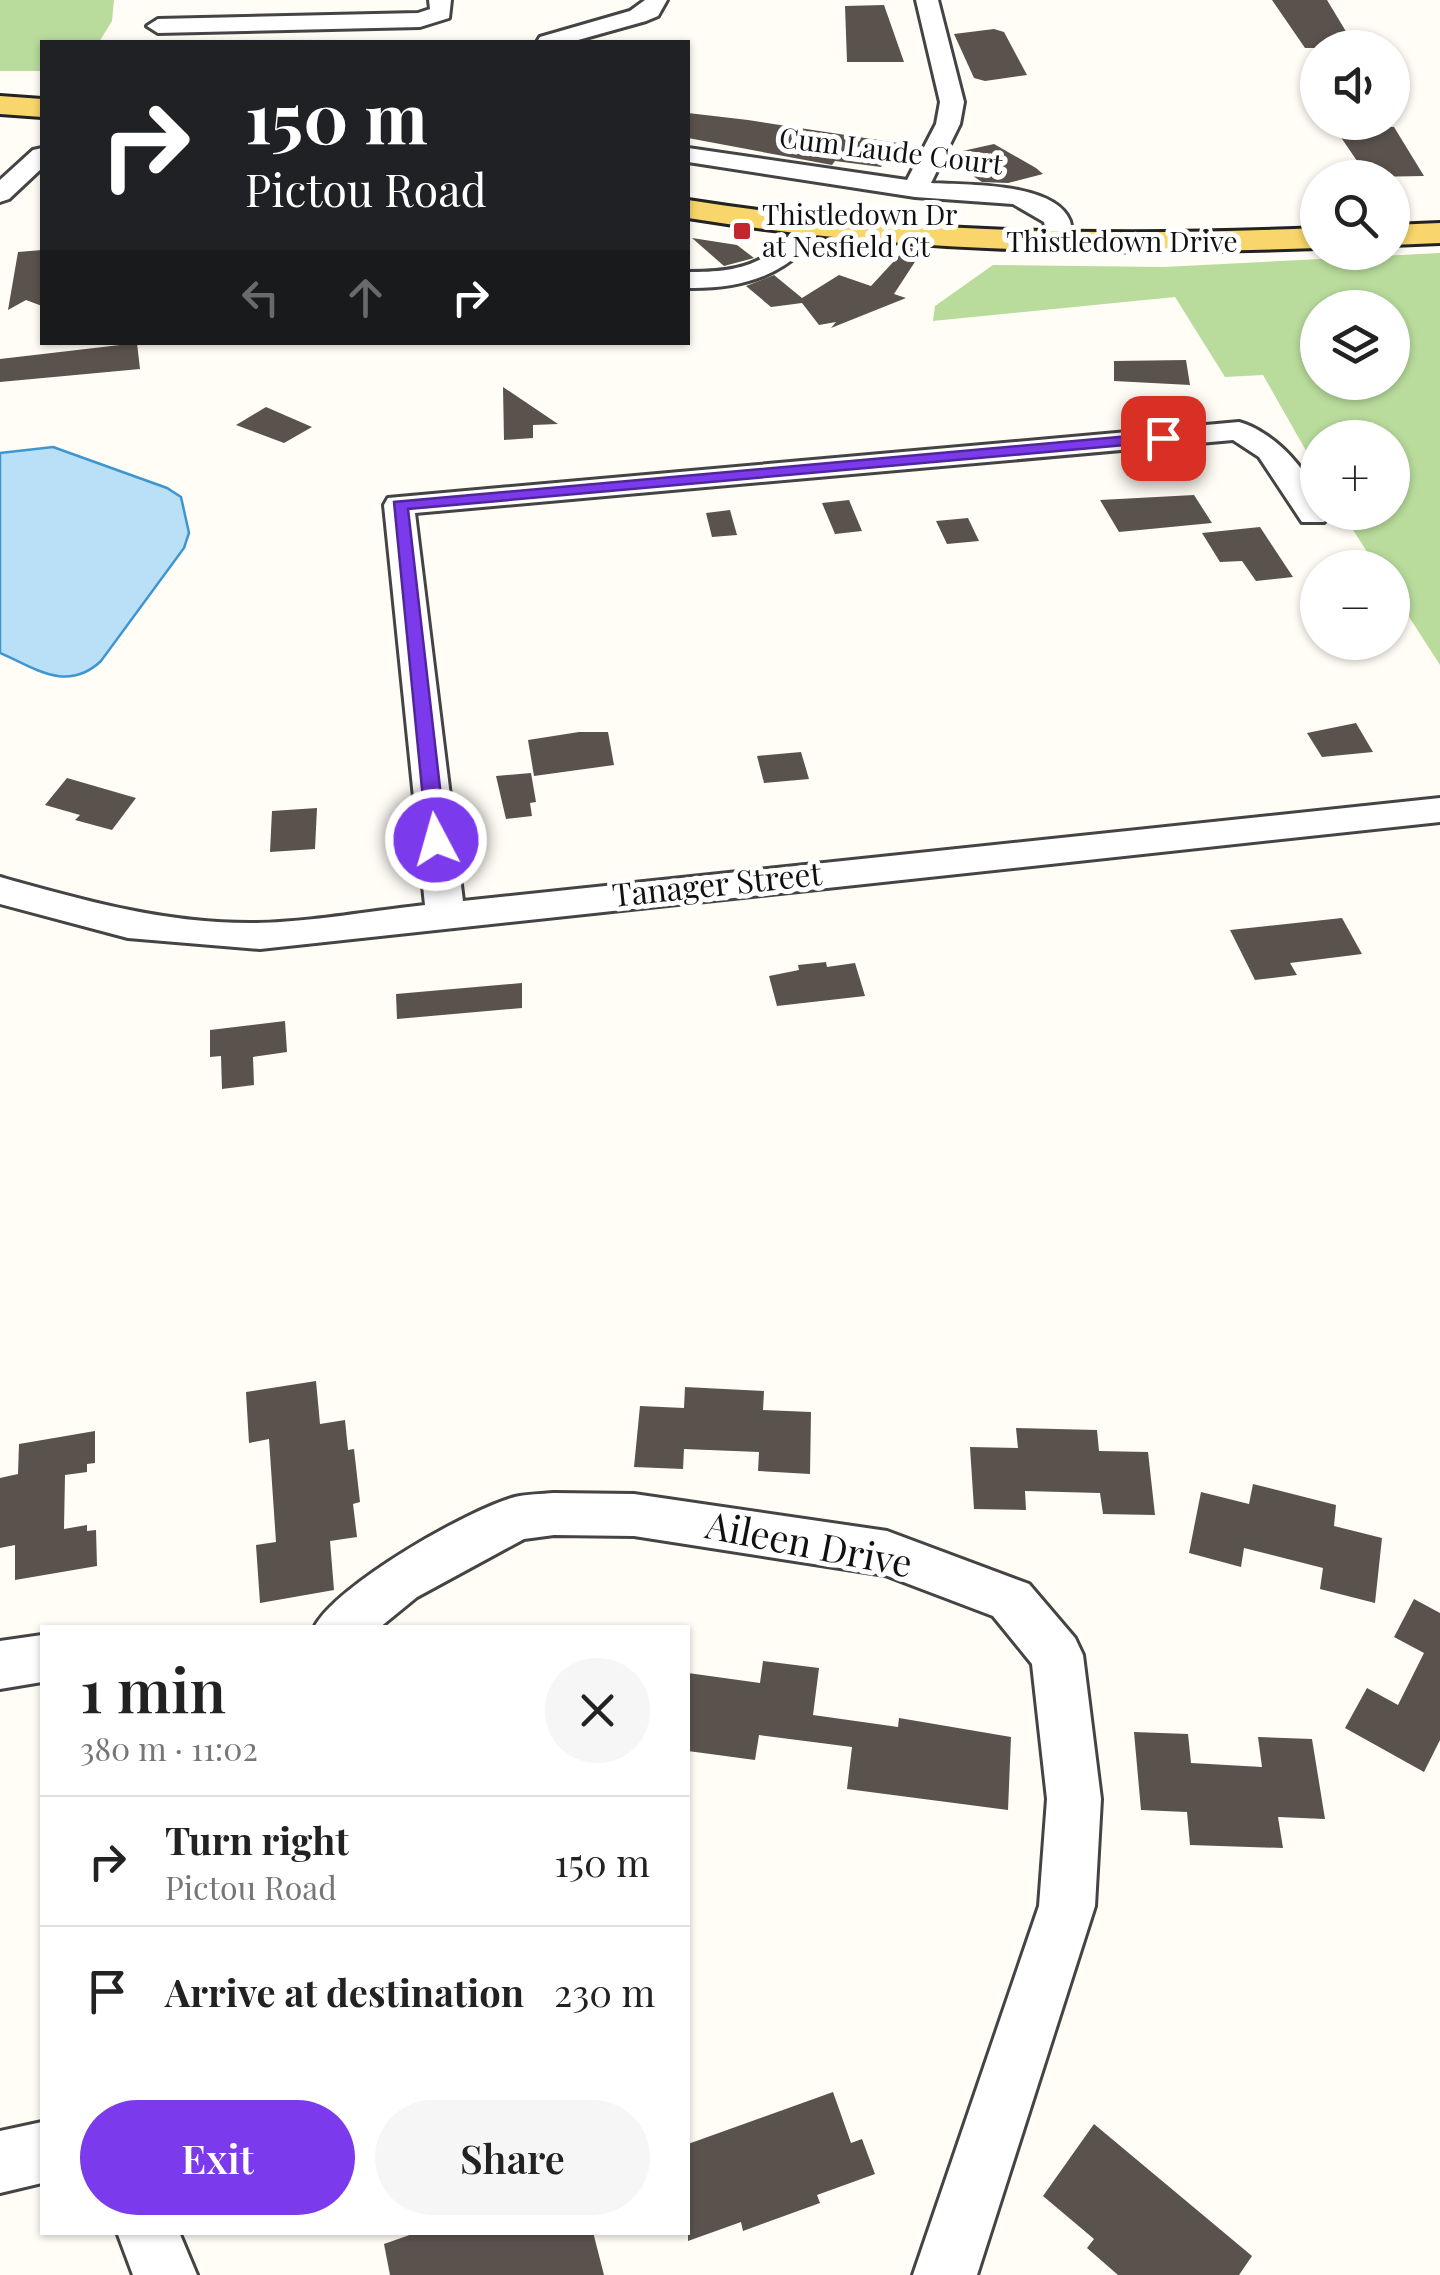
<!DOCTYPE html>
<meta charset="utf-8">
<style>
body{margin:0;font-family:"Playfair Display",serif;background:#f6f6f6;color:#222;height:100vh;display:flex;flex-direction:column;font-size:38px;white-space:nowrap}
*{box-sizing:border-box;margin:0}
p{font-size:32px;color:#767676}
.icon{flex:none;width:55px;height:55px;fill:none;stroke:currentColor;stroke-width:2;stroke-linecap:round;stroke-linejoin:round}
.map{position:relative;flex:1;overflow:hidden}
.panel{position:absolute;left:40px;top:1625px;width:650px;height:610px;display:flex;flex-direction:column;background:#fff;border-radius:0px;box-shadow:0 2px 8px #0004}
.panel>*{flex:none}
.hud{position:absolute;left:40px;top:40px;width:650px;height:305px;border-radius:0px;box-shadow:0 2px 8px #0004;background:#202124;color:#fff;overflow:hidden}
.fabs{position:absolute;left:1300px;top:30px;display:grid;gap:20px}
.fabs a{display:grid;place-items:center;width:110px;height:110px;border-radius:50%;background:#fff;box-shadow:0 2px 8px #0004;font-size:50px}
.pin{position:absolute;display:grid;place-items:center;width:85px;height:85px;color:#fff;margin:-42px;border-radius:20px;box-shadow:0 5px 15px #0006}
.me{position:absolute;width:110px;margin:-55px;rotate:354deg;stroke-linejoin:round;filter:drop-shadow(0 0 8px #0008)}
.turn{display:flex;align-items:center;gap:35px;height:210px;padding:0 40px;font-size:45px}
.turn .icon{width:130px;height:130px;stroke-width:2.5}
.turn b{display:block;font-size:70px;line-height:85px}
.lanes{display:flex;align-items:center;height:95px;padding:0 40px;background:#0003;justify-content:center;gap:50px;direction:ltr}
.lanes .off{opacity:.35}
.round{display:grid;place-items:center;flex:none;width:105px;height:105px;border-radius:52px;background:#f6f6f6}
.overview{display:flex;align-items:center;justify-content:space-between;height:170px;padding:0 40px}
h1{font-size:60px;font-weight:600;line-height:75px}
.button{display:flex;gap:20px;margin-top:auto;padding:20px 40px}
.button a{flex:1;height:115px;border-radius:60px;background:#7c3aed;color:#fff;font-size:40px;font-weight:600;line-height:115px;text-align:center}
.button a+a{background:#f6f6f6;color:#222}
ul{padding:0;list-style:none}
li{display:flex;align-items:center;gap:30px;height:130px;padding:0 40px;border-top:2px solid #e0e0e0}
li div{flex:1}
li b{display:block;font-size:38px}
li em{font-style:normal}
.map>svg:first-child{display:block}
.forest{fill:#b9dc9c;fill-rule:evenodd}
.water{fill:#b9e0f7;stroke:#3f96cf;stroke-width:2.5}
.building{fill:#5a524d}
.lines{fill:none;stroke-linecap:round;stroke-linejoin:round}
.minor-casing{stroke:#444;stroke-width:6}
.major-casing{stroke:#222;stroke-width:6}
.minor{fill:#fff;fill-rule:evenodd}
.major{fill:#f9d66b;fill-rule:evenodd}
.route{fill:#7c3aed;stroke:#51269a;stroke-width:2.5}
.poi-dot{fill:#c4262e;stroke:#fff;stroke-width:4}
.labels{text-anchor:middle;stroke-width:10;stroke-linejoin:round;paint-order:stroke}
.far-street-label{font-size:28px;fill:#111;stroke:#fff}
.far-poi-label{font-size:28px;fill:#111;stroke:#fff;text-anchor:start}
.street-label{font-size:32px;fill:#111;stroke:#fff}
.near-street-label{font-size:38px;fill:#111;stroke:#fff}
</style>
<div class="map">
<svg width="1440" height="2275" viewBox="0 0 1440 2275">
<rect width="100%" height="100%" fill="#fffdf5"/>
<g class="forest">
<polygon points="0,0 114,0 112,21 99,42 42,42 42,71 0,71"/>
<path d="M1440,253v412l-47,-73 -1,-24 -15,-1 -35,-54 50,-1v-74h-74l-1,32 -54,-95 -38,2 -50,-80 -242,24 2,-15 58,-41 171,2zM1318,308h74v74h-74z"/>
</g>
<path class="water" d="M53,447l114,41 14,9 8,36 -5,15 -83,113c-34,32 -66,7 -101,-8v-200z"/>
<g class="building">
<polygon points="1272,0 1327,0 1356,48 1305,48"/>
<polygon points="884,5 904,62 847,62 845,6"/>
<polygon points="994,29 1004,32 1027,75 985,81 974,78 954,34"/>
<polygon points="688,113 748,120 898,143 881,167 835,161 832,165 688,138"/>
<polygon points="1342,122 1394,127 1424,176 1368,177 1338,133 1348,133"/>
<polygon points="994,144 1036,168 1043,174 1008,183 982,182 947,159 949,154"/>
<polygon points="692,238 737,245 754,258 724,266"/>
<polygon points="907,247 922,251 894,294 906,298 831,328 836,322 819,325 802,303 771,307 746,286 774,275 802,298 839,275 871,286"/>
<polygon points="42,250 42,306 26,300 8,310 18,252"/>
<polygon points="137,343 140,369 0,382 0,359"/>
<polygon points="1186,360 1190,385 1114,381 1114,361"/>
<polygon points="503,387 558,424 533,425 533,438 504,440"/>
<polygon points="266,407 312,427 284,443 236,425"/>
<polygon points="1194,495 1212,523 1119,532 1100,500"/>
<polygon points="849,500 862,531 835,534 822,503"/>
<polygon points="730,510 737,535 712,537 706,513"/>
<polygon points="968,518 979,541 947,544 936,521"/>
<polygon points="1260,527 1293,577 1256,581 1242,561 1220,562 1202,533"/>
<polygon points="1356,723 1373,752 1322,757 1307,733"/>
<polygon points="579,732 608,732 614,765 534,776 528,740"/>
<polygon points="801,752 809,779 764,783 757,756"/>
<polygon points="531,773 536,802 530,803 532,816 506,819 496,776"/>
<polygon points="67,778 136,798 112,830 75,820 80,815 45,805"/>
<polygon points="317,808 315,849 270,852 272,811"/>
<polygon points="1342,918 1362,954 1290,963 1297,975 1255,980 1230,930"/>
<polygon points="826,962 827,967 855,963 865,996 777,1006 769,976 799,970 798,965"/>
<polygon points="522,983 522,1008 397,1019 396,994"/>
<polygon points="285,1021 287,1052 253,1057 254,1085 222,1089 221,1056 210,1057 210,1030"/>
<polygon points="316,1381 320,1424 345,1420 348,1450 354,1449 360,1502 353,1504 357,1537 330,1541 334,1590 260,1603 256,1545 276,1542 269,1439 249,1443 246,1392"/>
<polygon points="685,1387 764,1391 763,1410 811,1412 810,1474 758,1471 759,1452 684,1449 683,1469 634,1467 640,1406 684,1408"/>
<polygon points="1016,1428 1097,1430 1099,1451 1148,1452 1155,1515 1103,1514 1100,1493 1025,1491 1026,1510 974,1509 970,1447 1018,1448"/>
<polygon points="95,1431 95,1463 87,1464 87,1472 65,1475 64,1529 87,1525 87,1531 96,1530 97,1566 15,1580 15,1545 0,1548 0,1478 18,1474 19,1444"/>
<polygon points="1253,1484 1336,1505 1334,1526 1382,1538 1375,1603 1320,1589 1323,1568 1244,1548 1241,1567 1189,1553 1201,1492 1249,1504"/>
<polygon points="1414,1599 1440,1613 1440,1740 1424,1772 1345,1728 1367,1688 1398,1705 1424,1653 1394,1637"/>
<polygon points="763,1661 819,1668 813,1715 898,1727 899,1718 1011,1737 1008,1810 847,1789 852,1747 759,1735 755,1760 688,1751 688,1673 760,1683"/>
<polygon points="1134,1732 1188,1734 1191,1763 1262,1767 1258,1737 1312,1739 1325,1819 1278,1817 1283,1848 1190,1845 1187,1812 1141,1810"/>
<polygon points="833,2092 851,2143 862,2139 875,2174 817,2195 820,2203 743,2231 741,2222 688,2241 688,2144"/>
<polygon points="1094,2124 1252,2256 1239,2275 1118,2275 1087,2248 1094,2239 1043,2196"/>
<polygon points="418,2232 593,2232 604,2275 390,2275 384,2244"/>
</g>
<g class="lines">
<defs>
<g id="minor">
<polygon points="429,0 451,0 449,18 420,27 158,33 147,26 158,19 418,13 430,9"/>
<polygon points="645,0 667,0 658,16 646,21 571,42 537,42 540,37 630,11"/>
<path d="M916,0h22l26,102 -4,22 -29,59c34,2 124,-1 139,38 2,7 2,17 3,24l-4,6h-18l-7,-29 -31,-18 -98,-7 -227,-35v-14l219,32 29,-56 4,-22z"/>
<polygon points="42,148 42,168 9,199 0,202 0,180 33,150"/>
<path d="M809,220l13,8c-33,47 -78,61 -134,60v-16c33,0 65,-2 91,-26 11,-9 16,-22 30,-26z"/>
<path d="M1239,422c34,9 79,54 79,90l11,3 -5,7h-22l-43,-65 -26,-17 -818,73 48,388 977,-103v24l-1180,127 -132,-11 -128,-34v-27c86,24 166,47 256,46 56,-1 113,-12 169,-18l-41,-400 4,-7z"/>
<path d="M554,1493l80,1 253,37 142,53 46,54 8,17 18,144 -6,107 -118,369h-64l126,-369 8,-107 -15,-135 -39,-48 -108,-41 -251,-39 -80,-1 -30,4 -107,58 -38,31h-65c20,-42 155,-119 201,-131 12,-3 26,-3 39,-4z"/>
<polygon points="42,1635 42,1682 0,1689 0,1641"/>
<polygon points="42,2122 42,2183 0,2193 0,2131"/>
<polygon points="117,2232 179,2232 197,2275 133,2275"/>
</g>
<g id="major">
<polygon points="0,96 42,99 42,117 0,114"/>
<path d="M688,200c210,33 418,37 630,28v20c-212,8 -420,4 -630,-30z"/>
<polygon points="1440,223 1440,243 1392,245 1392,225"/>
</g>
</defs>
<use href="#minor" class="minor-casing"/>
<use href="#major" class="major-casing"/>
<use href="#minor" class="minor"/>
<use href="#major" class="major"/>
</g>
<polygon class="route" points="1163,433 1169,434 1169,441 408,509 446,840 436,847 427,840 394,502"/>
<rect class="poi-dot" x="732" y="221" width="20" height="20" rx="5"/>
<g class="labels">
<g class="far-street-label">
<text transform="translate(891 151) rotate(7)" y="10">Cum Laude Court</text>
<text x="1122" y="252">Thistledown Drive</text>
</g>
<g class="far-poi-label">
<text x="762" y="225">Thistledown Dr<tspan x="762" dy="32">at Nesfield Ct</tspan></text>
</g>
<g class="street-label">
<text transform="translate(717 885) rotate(-6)" y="11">Tanager Street</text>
</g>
<g class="near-street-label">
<text transform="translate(809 1545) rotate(11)" y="13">Aileen Drive</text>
</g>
</g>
</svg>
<div class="fabs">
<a><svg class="icon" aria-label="sound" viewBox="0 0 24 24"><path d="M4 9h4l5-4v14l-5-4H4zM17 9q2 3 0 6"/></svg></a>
<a><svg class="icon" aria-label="search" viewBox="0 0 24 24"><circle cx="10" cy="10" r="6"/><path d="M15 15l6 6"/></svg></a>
<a><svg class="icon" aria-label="layers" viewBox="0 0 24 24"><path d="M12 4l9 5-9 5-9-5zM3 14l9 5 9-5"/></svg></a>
<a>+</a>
<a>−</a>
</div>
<div class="pin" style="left:1163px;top:438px;background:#d93025"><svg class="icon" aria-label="arrive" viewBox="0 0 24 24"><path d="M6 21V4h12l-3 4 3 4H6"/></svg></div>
<svg class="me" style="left:436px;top:840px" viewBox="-20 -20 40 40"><circle r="17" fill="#7c3aed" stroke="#fff" stroke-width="3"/><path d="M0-11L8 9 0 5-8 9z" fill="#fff"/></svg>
<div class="hud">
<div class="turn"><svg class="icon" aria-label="right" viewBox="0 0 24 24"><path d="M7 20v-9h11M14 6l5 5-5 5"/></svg><div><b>150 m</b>Pictou Road</div></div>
<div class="lanes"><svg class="icon off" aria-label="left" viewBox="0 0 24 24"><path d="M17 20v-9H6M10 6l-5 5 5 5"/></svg><svg class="icon off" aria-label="ahead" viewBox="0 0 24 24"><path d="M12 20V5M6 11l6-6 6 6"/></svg><svg class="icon" aria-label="right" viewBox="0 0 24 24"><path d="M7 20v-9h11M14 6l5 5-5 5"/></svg></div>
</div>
<section class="panel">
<div class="overview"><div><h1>1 min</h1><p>380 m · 11:02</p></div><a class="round"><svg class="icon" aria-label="close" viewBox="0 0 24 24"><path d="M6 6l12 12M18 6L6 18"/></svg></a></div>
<ul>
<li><svg class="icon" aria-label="right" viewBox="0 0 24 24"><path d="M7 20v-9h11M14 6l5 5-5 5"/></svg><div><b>Turn right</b><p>Pictou Road</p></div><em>150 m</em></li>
<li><svg class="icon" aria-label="arrive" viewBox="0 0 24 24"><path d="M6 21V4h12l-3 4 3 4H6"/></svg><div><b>Arrive at destination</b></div><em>230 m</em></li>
</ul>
<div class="button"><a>Exit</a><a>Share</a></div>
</section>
</div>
